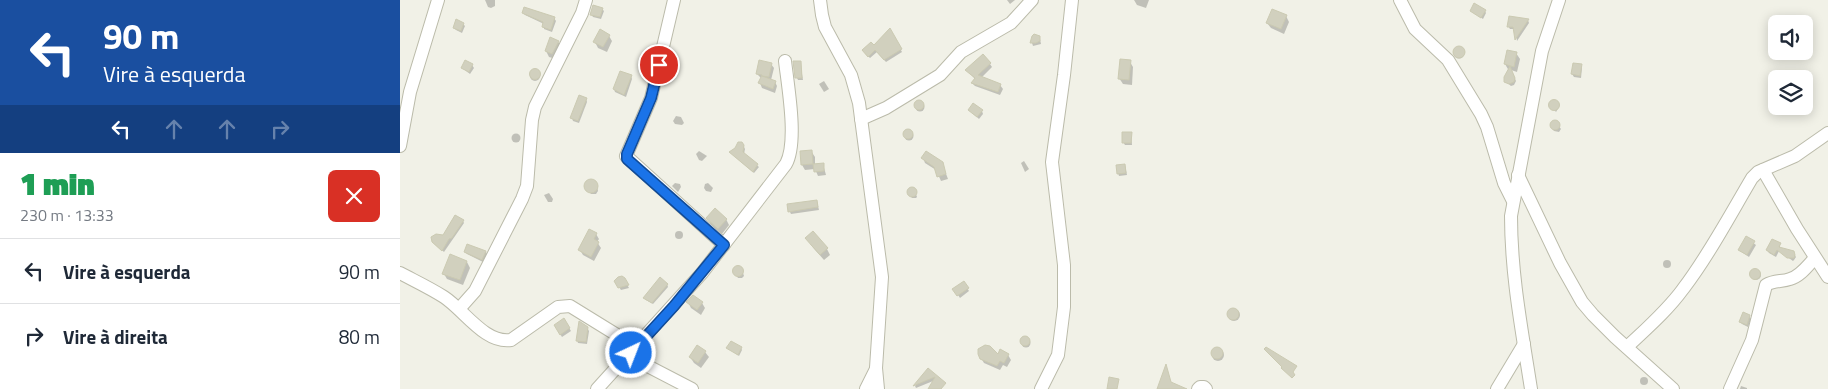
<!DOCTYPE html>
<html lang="pt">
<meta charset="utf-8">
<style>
body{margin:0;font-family:"Titillium Web",sans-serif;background:#f2f2f3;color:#1f2937;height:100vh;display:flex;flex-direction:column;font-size:19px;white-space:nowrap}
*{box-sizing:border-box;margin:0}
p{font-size:16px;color:#747a83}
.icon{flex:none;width:28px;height:28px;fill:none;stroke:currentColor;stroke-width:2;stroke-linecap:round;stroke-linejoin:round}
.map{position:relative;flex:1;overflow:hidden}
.sheet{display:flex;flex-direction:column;background:#fff;width:400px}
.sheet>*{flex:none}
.top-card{background:#1a4fa0;color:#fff;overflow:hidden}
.tools{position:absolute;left:1368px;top:15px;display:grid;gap:10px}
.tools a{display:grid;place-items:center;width:45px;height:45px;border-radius:8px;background:#fff;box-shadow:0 2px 12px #0003;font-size:25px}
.pin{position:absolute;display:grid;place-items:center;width:42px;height:42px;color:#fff;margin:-21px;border:2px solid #fff;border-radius:50%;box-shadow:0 1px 5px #0007}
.me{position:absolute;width:55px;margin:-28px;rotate:43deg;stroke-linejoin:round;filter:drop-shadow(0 0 4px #0008)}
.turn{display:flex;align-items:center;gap:18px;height:105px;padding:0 20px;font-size:22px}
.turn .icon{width:65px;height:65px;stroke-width:2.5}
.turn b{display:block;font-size:35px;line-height:42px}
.lanes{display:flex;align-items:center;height:48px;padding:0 20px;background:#0003;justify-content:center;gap:25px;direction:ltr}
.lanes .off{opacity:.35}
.round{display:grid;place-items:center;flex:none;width:52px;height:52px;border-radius:8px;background:#f2f2f3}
.overview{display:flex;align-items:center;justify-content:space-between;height:85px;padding:0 20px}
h1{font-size:30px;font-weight:800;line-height:38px;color:#1e9e55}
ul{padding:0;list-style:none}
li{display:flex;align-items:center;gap:15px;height:65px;padding:0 20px;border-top:1px solid #e0e1e3}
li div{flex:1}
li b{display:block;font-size:19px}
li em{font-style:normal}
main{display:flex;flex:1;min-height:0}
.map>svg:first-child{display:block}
.shadow{fill:#0003}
.building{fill:#d1d0be;stroke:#cbcab2}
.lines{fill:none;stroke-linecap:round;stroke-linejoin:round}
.street-casing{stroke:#bba;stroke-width:14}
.street{stroke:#fff;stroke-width:12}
.route-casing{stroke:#114b97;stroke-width:12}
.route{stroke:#1a73e8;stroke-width:9}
</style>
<main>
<section class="sheet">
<div class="top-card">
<div class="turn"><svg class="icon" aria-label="left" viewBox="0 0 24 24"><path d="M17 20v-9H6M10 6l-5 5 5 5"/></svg><div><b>90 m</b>Vire à esquerda</div></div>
<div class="lanes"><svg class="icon" aria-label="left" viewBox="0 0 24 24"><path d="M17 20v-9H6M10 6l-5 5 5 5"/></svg><svg class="icon off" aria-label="ahead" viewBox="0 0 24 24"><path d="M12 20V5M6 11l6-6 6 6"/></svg><svg class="icon off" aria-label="ahead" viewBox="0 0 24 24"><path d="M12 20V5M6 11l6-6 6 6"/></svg><svg class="icon off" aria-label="right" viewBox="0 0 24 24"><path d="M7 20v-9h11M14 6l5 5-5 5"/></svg></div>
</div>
<div class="overview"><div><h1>1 min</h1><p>230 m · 13:33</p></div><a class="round" style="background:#d93025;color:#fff"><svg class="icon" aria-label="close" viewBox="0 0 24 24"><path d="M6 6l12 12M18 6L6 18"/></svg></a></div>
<ul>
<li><svg class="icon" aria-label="left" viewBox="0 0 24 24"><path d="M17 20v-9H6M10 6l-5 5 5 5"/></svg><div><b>Vire à esquerda</b></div><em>90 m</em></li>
<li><svg class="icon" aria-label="right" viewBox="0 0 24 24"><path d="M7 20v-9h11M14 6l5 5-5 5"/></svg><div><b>Vire à direita</b></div><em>80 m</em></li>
</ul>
</section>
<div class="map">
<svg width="1428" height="389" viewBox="0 0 1428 389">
<rect width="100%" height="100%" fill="#f1f1e7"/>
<g class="shadow">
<polygon points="85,0 95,0 95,6 91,8 88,7"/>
<polygon points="607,0 615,0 610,4"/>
<polygon points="734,0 749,0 746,8 737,5"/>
<polygon points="202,9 204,11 201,19 193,17 191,14"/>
<polygon points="1071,11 1085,11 1086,13 1083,19"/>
<polygon points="123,13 154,18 156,21 152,32 144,29 144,24 125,15"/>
<polygon points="886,16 889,22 884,34 871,28 867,23"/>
<polygon points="1128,20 1129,23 1117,41 1115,29 1110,29 1108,26"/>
<polygon points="63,24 65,26 62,33 56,30 54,28"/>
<polygon points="490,30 502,52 486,62 477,52 470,58 465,53 474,47"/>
<polygon points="209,36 212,41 207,52 198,48 195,42"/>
<polygon points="634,36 640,39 641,44 633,46 632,43"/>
<polygon points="158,42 162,47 156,59 149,57 146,51"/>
<circle cx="1059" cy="53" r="5.5"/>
<polygon points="1116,53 1120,59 1117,72 1111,70 1116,81 1114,85 1111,86 1105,81 1109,71 1105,64"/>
<polygon points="400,62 403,80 398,80 397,78"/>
<polygon points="730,62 733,67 732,85 723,84 719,78"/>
<polygon points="371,64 374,68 371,80 375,82 377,86 375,93 362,88 360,83 362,79 357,74"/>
<polygon points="590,64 592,67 581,78 600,85 603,89 600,95 575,86 572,83 575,79 567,70"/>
<polygon points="72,65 74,68 70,74 62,68"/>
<polygon points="1181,65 1182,68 1181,78 1174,77 1172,74"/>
<circle cx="135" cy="76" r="5"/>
<polygon points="231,76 232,79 226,97 215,92 214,89"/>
<polygon points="424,81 429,89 424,92 419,84"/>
<polygon points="186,99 187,102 179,123 173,121 172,118"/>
<polygon points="1153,101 1155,101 1159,107 1156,112 1150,105"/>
<circle cx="520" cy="107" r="4.5"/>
<polygon points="569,110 582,111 583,114 579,119"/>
<polygon points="276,116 281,117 284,123 282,125 275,124 273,121"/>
<polygon points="1155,121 1161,129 1159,132 1154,131 1152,128 1151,125"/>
<circle cx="509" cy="136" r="4.5"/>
<circle cx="116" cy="138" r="4.5"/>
<polygon points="731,134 732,145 725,145 723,142"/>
<polygon points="342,143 345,149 344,154 359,167 354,173 331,153"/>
<polygon points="299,151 307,156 302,161 299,160 296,154"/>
<polygon points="411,151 415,157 415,165 423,164 426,175 418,176 415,169 405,170 402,165"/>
<polygon points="523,158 542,163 548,179 541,181 536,170 525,163"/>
<polygon points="624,161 629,169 625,172 621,163"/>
<polygon points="725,165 727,175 719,176 718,173"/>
<polygon points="190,181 195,183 197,186 198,191 196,194 191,194 186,186"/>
<polygon points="275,183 280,184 281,187 278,192 272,186"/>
<polygon points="308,183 313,188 311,192 306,191 304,188 305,184"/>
<polygon points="511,188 515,191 517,197 516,198 512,198 508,192"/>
<polygon points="149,193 153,199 152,202 148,202 144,195"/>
<polygon points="417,201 419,210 391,214 390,212"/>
<polygon points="308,218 326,219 329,225 322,234 311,224"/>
<polygon points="63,221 64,223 44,252 34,243"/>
<circle cx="279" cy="235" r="4"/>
<polygon points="196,234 199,239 197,242 201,248 194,261 183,255 180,250"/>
<polygon points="1347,238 1356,245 1349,257 1339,250"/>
<polygon points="410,244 427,249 430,255 424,260"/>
<polygon points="1380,244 1380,249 1394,254 1396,257 1394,260 1393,261 1379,251 1376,257 1369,253 1367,250"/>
<polygon points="65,252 86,252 87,254 83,262 67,254"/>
<circle cx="1267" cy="264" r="4"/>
<polygon points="67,262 70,268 63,285 47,279 44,274"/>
<polygon points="336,267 340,267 342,270 344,276 342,278 338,278 334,272"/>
<circle cx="1356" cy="275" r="5"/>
<polygon points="224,279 229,288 221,290 215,281"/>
<polygon points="564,283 569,291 560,298 554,289"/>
<polygon points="267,284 268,287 253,304 246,300 244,298"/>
<polygon points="288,302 302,303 305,308 301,315 291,308"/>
<circle cx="834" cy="315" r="6"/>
<polygon points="1349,316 1351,319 1348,327 1342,324 1340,322"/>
<polygon points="164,320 171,331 162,337 155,326"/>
<polygon points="187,328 189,331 187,344 178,343 177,340"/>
<circle cx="626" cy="343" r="4.5"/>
<polygon points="328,348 341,348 342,350 339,356"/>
<circle cx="818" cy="355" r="6"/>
<polygon points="305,352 309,357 301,368 294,363 290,357"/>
<polygon points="608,355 611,360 607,367 603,365 600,370 584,363 581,358"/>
<polygon points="528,370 538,379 516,388 515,386"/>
<circle cx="1244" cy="381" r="4"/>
<polygon points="1341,386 1347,388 1347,389 1340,389"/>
</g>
<g class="building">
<polygon points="1074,3 1086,10 1081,18 1070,11"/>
<polygon points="193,5 203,8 200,17 190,15"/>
<polygon points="124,7 155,17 151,30 142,27 143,22 122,13"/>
<polygon points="872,9 887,15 881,29 866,23"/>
<polygon points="1109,16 1129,19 1115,40 1113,27 1107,27"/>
<polygon points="56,19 64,23 61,31 53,28"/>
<polygon points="490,28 502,49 484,60 475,50 468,57 462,50 471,42 474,45"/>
<polygon points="200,29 210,35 203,47 193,42"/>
<polygon points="634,34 640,36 640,41 636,43 630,43 632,36"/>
<polygon points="150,37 159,41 152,54 145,51"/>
<circle cx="1059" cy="52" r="6"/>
<polygon points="1107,50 1117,52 1114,67 1104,64"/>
<polygon points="583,54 591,63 578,75 601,84 598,92 571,83 575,78 565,70"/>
<polygon points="720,59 731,60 729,80 718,79"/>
<polygon points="65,60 73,64 69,72 61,68"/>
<polygon points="359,60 372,63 369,77 362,76 376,81 373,89 358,83 362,75 356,74"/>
<polygon points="393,61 401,61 402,78 395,78"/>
<polygon points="1173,63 1182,64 1180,76 1171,74"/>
<polygon points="1110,66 1115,78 1114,82 1109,84 1104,82 1104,77"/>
<circle cx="135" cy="74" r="5.5"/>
<polygon points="220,71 232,75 224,95 213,89"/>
<polygon points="179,95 187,98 178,121 170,118"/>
<circle cx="1154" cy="105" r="5.5"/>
<circle cx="519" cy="105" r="5"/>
<polygon points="573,103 583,110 577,117 568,110"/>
<circle cx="1155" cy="125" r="5"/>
<circle cx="508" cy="134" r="5"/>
<polygon points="722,132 732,132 731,143 722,143"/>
<polygon points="338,142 342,142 344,145 343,152 358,164 353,172 329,152 335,148"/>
<polygon points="412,150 413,164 401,165 400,151"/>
<polygon points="526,151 543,162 546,174 537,177 534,167 521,158"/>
<polygon points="424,163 424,171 414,172 413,164"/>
<polygon points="725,164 726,173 717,174 716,165"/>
<circle cx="191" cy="186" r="7"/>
<circle cx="512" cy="192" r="5"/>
<polygon points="417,200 418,207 388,212 387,204"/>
<polygon points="315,208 327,219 318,229 306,218"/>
<polygon points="55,215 64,220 52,238 49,239 42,251 32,242 31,237 36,234 43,235"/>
<polygon points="189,229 197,233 194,239 199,242 191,257 178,250"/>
<polygon points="413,231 428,248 420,255 405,238"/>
<polygon points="1346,236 1355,241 1347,255 1338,250"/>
<polygon points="1372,239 1381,243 1379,247 1394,251 1395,255 1394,258 1387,258 1377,250 1374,255 1366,250"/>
<polygon points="67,244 86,251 82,260 64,252"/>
<polygon points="50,254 67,261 60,280 42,274"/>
<circle cx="338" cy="271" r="5.5"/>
<circle cx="1355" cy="274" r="5.5"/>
<polygon points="222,276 225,278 229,285 218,288 214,281 218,277"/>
<polygon points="260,277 268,284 252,303 243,298"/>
<polygon points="564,281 569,288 557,296 552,289"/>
<polygon points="293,295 303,302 297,310 286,302"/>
<circle cx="833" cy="314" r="6"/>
<polygon points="1343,312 1350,315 1347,325 1339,322"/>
<polygon points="164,318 170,328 160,335 154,325"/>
<polygon points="179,321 188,327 186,342 176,341"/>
<circle cx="625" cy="341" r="5"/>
<polygon points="331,341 342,347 338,355 326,348"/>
<polygon points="297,345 306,351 298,363 289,357"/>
<polygon points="585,345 590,346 598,354 600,349 609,354 604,363 600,361 597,366 580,359 578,354 578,349"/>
<circle cx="817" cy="353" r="6"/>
<polygon points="866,347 897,366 893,372 895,375 892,378 881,368 882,367 864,349"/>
<polygon points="766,364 771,382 787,389 757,389"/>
<polygon points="528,368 546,383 541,389 528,389 535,377 513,386"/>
<polygon points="709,377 719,379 717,389 707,389"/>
</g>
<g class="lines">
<defs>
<g id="street">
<polyline points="274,0 251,98 226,156 324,245"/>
<polyline points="420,0 422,15 425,27 451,75 459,103 482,277 476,368 478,389"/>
<polyline points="1000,0 1015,29 1048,60 1081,114 1087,127 1104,183 1113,201"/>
<polyline points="461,119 486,108 540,75 561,52 611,23 632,0"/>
<polyline points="0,146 10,92 38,0"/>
<polyline points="1363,170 1397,229 1428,277"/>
<polyline points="1118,175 1160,263 1182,302 1193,315 1215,337 1273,389"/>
<path d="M0,273c15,8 30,15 44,24 20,13 41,47 67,43l47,-33 12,-1 47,29 21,26 54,28"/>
<polyline points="59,309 75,291 122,199 127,186 132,120 135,107 182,13 186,0"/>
<path d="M1227,347c19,-18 40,-36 56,-58 26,-34 47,-74 69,-111l6,-6 37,-16 33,-23"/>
<path d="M197,389l105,-116 84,-109c12,-22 2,-77 -1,-103"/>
<polyline points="466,389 476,369"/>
<polyline points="641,389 658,355 664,307 664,265 652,162 664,75 672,0"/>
<polyline points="798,389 800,387 804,387 806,389"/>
<polyline points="1097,389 1124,344"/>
<path d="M1131,389c-9,-58 -20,-114 -20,-173l31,-165 17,-51"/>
<path d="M1330,389l22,-49 14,-55c8,-5 16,-3 24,-6 11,-3 18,-14 25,-21"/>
</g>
</defs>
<use href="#street" class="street-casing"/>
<use href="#street" class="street"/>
</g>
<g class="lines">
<defs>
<polyline id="route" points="231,353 274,306 324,245 227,159 227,154 251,98 259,65"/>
</defs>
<use href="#route" class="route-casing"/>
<use href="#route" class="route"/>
</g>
</svg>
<div class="tools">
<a><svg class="icon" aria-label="sound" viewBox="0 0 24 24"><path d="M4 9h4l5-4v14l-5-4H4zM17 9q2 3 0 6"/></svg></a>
<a><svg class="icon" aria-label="layers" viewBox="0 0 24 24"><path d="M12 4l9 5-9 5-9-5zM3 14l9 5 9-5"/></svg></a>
</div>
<div class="pin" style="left:259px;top:65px;background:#d93025"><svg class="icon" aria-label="arrive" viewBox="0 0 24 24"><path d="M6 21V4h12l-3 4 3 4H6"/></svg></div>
<svg class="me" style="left:231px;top:353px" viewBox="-20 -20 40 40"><circle r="17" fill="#1a73e8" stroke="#fff" stroke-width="3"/><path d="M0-11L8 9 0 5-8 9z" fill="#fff"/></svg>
</div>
</main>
